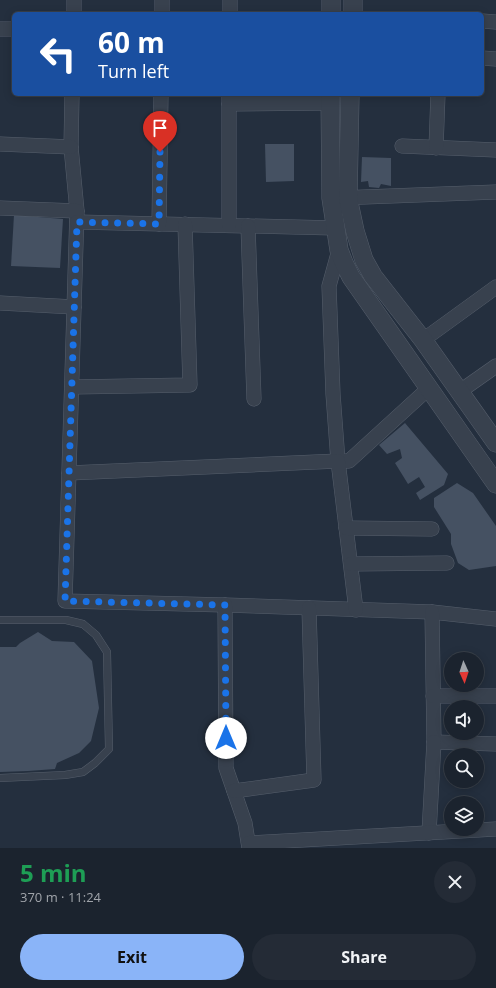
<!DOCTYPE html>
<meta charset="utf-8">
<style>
body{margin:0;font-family:"Open Sans",sans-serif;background:#242b36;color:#f1f3f6;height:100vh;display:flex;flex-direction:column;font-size:15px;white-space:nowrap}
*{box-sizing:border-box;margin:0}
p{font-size:13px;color:#a0a4aa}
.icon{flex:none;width:22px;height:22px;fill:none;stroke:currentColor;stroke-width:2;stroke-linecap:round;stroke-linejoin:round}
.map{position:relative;height:848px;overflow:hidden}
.side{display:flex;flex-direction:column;background:#1b232e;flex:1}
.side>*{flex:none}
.hud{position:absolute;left:12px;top:12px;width:472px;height:84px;border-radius:6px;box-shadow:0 2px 10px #0003,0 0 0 1px #39404a;background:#1a4fa0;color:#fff;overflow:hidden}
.needle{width:26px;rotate:177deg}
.buttons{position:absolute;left:444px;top:652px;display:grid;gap:8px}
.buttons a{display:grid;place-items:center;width:40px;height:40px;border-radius:50%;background:#1b232e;box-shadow:0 2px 10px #0003,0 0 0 1px #39404a;font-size:20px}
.pin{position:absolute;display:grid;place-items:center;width:34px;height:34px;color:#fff;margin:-41px -17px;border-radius:50% 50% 50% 0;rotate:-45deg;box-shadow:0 0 4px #0007}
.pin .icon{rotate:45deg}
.me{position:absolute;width:44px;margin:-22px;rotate:0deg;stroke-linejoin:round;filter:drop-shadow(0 0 3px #0008)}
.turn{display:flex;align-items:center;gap:14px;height:84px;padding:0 20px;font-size:18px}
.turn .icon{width:52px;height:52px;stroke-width:2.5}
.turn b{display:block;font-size:28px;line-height:34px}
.round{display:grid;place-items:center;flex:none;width:42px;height:42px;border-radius:21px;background:#242b36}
.headline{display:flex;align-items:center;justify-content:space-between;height:68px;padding:0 20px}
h1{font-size:24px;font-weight:700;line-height:30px;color:#1e9e55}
.cta{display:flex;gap:8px;margin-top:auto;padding:8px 20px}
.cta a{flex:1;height:46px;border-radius:24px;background:#8ab4f8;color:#111;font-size:16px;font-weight:700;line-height:46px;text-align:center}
.cta a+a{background:#242b36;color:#f1f3f6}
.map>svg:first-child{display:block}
.building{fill:#455162}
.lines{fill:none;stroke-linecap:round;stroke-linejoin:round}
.service-casing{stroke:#565f6c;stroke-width:8}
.minor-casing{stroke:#565f6c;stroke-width:15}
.tertiary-casing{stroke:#565f6c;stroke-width:19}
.service{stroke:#38414e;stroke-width:7}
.minor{stroke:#38414e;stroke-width:14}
.tertiary{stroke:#38414e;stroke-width:18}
.route{stroke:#1a73e8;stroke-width:7;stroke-dasharray:0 12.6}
</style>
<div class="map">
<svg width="496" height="848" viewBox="0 0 496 848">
<rect width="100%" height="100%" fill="#242f3e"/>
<g class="building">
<polygon points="265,144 294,144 294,181 266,182"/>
<polygon points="362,157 391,158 391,186 381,184 379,188 369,187 368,181 361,182"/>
<polygon points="14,215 63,219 60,268 11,266"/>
<polygon points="405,423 448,474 444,485 420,500 416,493 425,487 419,477 408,484 395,463 402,458 400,449 387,454 379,445"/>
<polygon points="457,483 473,493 496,526 496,566 469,570 458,563 451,544 451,534 434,507 434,498"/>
<polygon points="38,632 52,641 74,642 92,661 99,708 91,741 79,753 57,763 55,769 28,771 0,772 0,647 16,647 20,643"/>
</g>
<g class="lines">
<defs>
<polyline id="service" points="0,620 66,620 83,624 96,635 107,652 109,749 95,763 83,772 65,775 0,778"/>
<g id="minor">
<polyline points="74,14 74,0"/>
<polyline points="162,14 162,0"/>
<polyline points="230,14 230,0"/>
<polyline points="482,21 496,22"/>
<polyline points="0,29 14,29"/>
<polyline points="482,58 496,59"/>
<polyline points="72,94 71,147 77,211 65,601 225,605 432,612 496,619"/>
<polyline points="229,104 330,103"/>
<polyline points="0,144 71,147"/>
<polyline points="402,146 496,150"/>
<polyline points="436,148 438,94"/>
<polyline points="338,198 496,192"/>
<polyline points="0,208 77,211"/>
<polyline points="77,222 335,228"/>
<polyline points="159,224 161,94"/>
<polyline points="229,225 229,94"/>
<polyline points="248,226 254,399"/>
<polyline points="339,250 329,286 333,394 338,461 349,461 429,388"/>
<polyline points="0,303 74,307"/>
<polyline points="423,340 496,287"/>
<polyline points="72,387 190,385 185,224"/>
<polyline points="459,392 496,366"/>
<polyline points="69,473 338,461 356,610"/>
<polyline points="346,528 432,529"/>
<polyline points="351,564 447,563"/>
<polyline points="225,605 226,768 245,823 249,848"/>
<polyline points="432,612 434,742 496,744"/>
<polyline points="433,696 496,696"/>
<polyline points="234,791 314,780 309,608"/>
<polyline points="429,833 434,742"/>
<polyline points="249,843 496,829"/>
</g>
<g id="tertiary">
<polyline points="331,14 331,0"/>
<polyline points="353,14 353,0"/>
<polyline points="330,94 331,198 339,250 344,263 351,277 496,484"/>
<polyline points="350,94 348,198 355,231 364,260 373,276 423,340 496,443"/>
</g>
</defs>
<use href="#service" class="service-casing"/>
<use href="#minor" class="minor-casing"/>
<use href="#tertiary" class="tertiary-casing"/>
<use href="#service" class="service"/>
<use href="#minor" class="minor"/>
<use href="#tertiary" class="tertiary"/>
</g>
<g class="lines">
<polyline class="route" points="160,152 159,224 77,222 65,601 225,605 226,738"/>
</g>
</svg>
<div class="buttons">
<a><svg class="needle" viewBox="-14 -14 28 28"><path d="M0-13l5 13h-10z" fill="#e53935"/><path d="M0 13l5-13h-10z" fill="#a0a4aa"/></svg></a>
<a><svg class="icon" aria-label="sound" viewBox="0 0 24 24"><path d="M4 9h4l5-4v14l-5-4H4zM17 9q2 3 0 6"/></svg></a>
<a><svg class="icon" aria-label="search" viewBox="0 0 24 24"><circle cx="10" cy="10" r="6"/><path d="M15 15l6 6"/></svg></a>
<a><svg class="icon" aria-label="layers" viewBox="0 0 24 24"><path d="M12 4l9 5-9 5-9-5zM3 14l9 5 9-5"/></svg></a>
</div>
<div class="pin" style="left:160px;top:152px;background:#d93025"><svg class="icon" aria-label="arrive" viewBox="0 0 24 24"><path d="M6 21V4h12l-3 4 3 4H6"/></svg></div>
<svg class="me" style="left:226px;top:738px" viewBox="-20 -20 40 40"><circle r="19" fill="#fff"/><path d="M0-13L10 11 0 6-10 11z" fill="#1a73e8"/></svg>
<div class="hud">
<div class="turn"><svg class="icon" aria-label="left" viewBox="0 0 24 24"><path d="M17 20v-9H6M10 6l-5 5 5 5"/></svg><div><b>60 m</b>Turn left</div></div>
</div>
</div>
<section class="side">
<div class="headline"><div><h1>5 min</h1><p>370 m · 11:24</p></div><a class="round"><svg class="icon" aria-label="close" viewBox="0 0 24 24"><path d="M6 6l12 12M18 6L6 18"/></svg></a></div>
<div class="cta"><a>Exit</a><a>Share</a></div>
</section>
